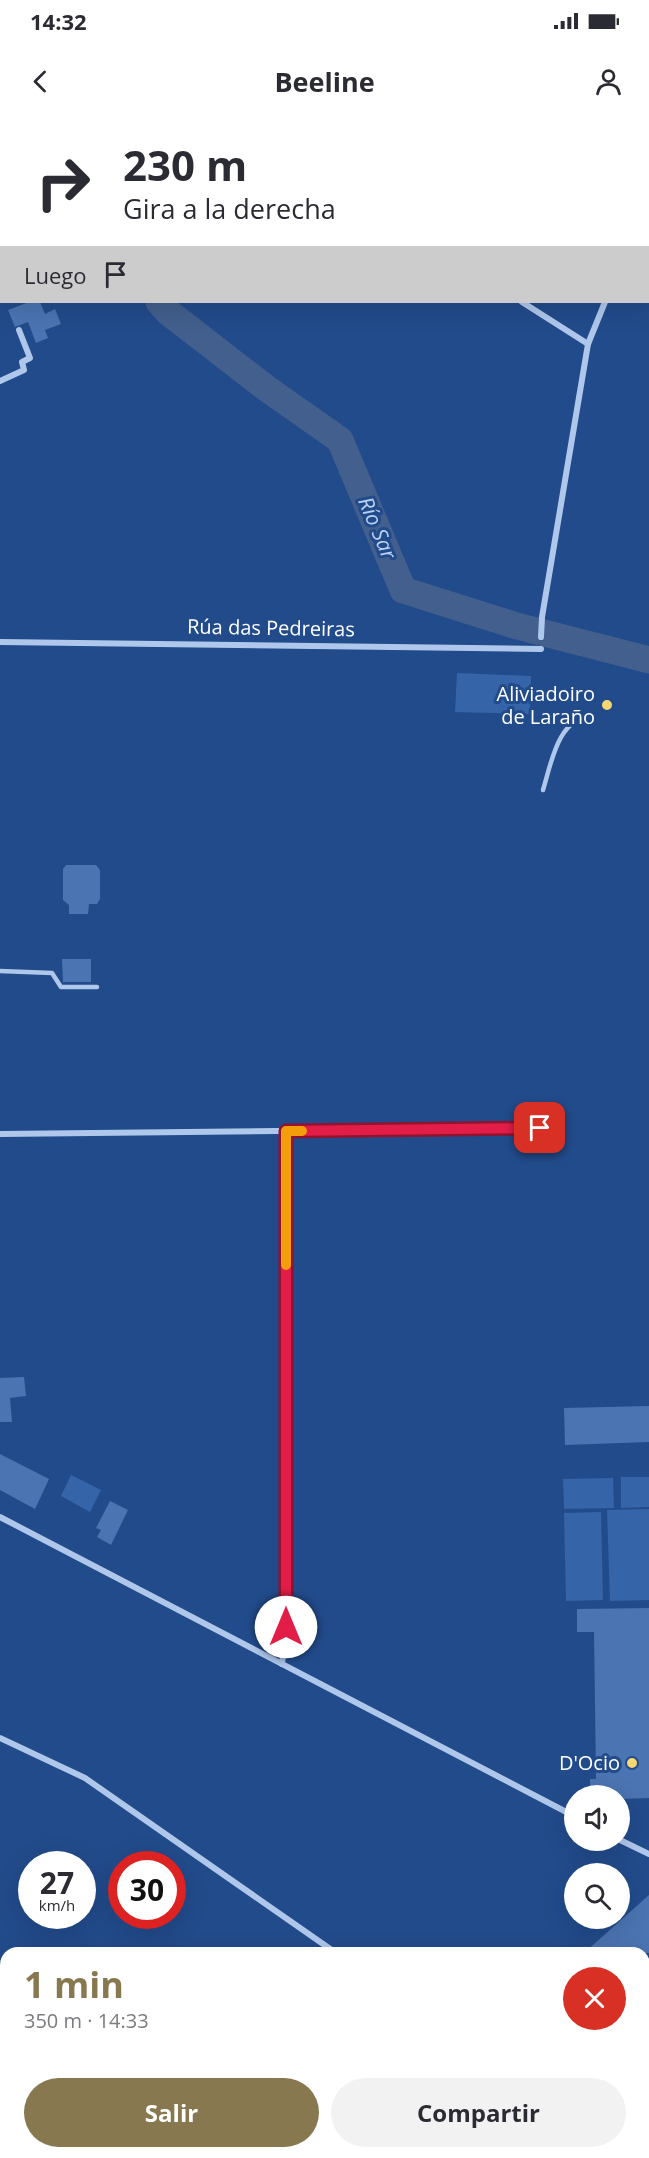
<!DOCTYPE html>
<html lang="es">
<meta charset="utf-8">
<style>
body{margin:0;font-family:"Open Sans",sans-serif;background:#f2f2f3;color:#2b2b33;height:100vh;display:flex;flex-direction:column;font-size:22px;white-space:nowrap}
*{box-sizing:border-box;margin:0}
p{font-size:20px;color:#7c7c81}
.icon{flex:none;width:33px;height:33px;fill:none;stroke:currentColor;stroke-width:2;stroke-linecap:round;stroke-linejoin:round}
.map{position:relative;flex:1;overflow:hidden}
.side{position:absolute;left:0px;top:1827px;width:650px;height:212px;display:flex;flex-direction:column;background:#fff;border-radius:18px 18px 0 0;box-shadow:0 6px 24px #0002}
.side>*{flex:none}
.top-card{position:absolute;left:0px;top:0px;width:650px;height:183px;box-shadow:0 6px 24px #0002;background:#fff;color:#2b2b33;overflow:hidden}
.fabs{position:absolute;left:564px;top:1665px;display:grid;gap:12px}
.fabs a{display:grid;place-items:center;width:66px;height:66px;border-radius:50%;background:#fff;box-shadow:0 6px 24px #0002;font-size:30px}
.speed{position:absolute;left:18px;top:1731px;display:flex;gap:12px;font-size:30px;font-weight:700;text-align:center}
.speed>*{display:grid;place-content:center;width:78px;height:78px;border-radius:50%;background:#fff;box-shadow:0 6px 24px #0002;line-height:1}
.speed small{font-size:15px;font-weight:400}
.speed .limit{border:9px solid #d22;background:#fff;color:#111}
.pin{position:absolute;display:grid;place-items:center;width:51px;height:51px;color:#fff;margin:-26px;border-radius:12px;box-shadow:0 3px 9px #0006}
.me{position:absolute;width:66px;margin:-33px;rotate:0deg;stroke-linejoin:round;filter:drop-shadow(0 0 4px #0008)}
.turn{display:flex;align-items:center;gap:21px;height:126px;padding:0 24px;font-size:27px}
.turn .icon{width:78px;height:78px;stroke-width:2.5}
.turn b{display:block;font-size:42px;line-height:51px}
.then{display:flex;align-items:center;height:57px;padding:0 24px;background:#0003;gap:12px;font-size:22px}
.round{display:grid;place-items:center;flex:none;width:63px;height:63px;border-radius:32px;background:#f2f2f3}
.overview{display:flex;align-items:center;justify-content:space-between;height:102px;padding:0 24px}
h1{font-size:36px;font-weight:700;line-height:45px;color:#87784f}
.cta{display:flex;gap:12px;margin-top:auto;padding:12px 24px}
.cta a{flex:1;height:69px;border-radius:36px;background:#87784f;color:#fff;font-size:24px;font-weight:700;line-height:69px;text-align:center}
.cta a+a{background:#f2f2f3;color:#2b2b33}
.status{display:flex;justify-content:space-between;align-items:center;height:42px;padding:0 30px;background:#fff;direction:ltr}
.status svg{height:16px;fill:currentColor}
header{display:flex;justify-content:space-between;align-items:center;height:78px;padding:0 24px;background:#fff;font-size:27px;font-weight:700}
.map>svg:first-child{display:block}
.green{fill:#3664a8}
.lines{fill:none;stroke-linecap:round;stroke-linejoin:round}
.river{stroke:#425f8d;stroke-width:27}
.building{fill:#4b74b2}
.lane{stroke:#afc7eb;stroke-width:4.5}
.street{stroke:#afc7eb;stroke-width:6}
.route-casing{stroke:#92132f;stroke-width:15}
.route{stroke:#e11d48;stroke-width:10}
.slow{stroke:#f59e0b;stroke-width:10}
.poi-dot{fill:#f7d771;stroke:#224b8b;stroke-width:2}
.labels{text-anchor:middle;stroke-width:6;stroke-linejoin:round;paint-order:stroke}
.street-label{font-size:20px;fill:#fff;stroke:#224b8b}
.poi-label{font-size:20px;fill:#fff;stroke:#224b8b;text-anchor:end}
.water-label{font-size:21px;font-style:italic;fill:#bbd1f2;stroke:#224b8b}
</style>
<div class="status"><b>14:32</b><svg viewBox="0 0 49 12"><path d="M0 12V9h3v3zM5 12V6h3v6zM10 12V3h3v9zM15 12V0h3v12zM26 1h20v11H26zM47 4h2v5h-2z"/></svg></div>
<header><svg class="icon" aria-label="back" viewBox="0 0 24 24"><path d="M15 5l-7 7 7 7"/></svg>Beeline<svg class="icon" aria-label="person" viewBox="0 0 24 24"><circle cx="12" cy="8" r="4"/><path d="M4 21q1-7 8-7t8 7"/></svg></header>
<div class="map">
<svg width="649" height="2038" viewBox="0 0 649 2038">
<rect width="100%" height="100%" fill="#224b8b"/>
<g class="green">
<polygon points="457,553 531,556 530,594 455,592"/>
<polygon points="71,1355 101,1370 90,1392 61,1376"/>
<polygon points="621,1357 649,1357 649,1387 621,1388"/>
<polygon points="613,1358 614,1388 564,1389 563,1359"/>
<polygon points="649,1389 649,1480 610,1481 607,1390"/>
<polygon points="601,1392 603,1480 566,1481 564,1393"/>
</g>
<g class="lines">
<g class="river">
<polyline points="22,0 23,2"/>
<polyline points="159,182 168,192 266,268 340,320 403,470 517,506 649,540"/>
</g>
</g>
<g class="building">
<polygon points="29,182 40,182 45,194 55,189 61,204 45,210 48,218 36,223 28,202 15,207 8,190"/>
<polygon points="66,745 96,745 100,750 100,779 97,784 89,784 88,794 69,794 69,785 63,780 63,749"/>
<polygon points="62,839 91,839 91,862 63,862"/>
<polygon points="24,1257 26,1276 10,1278 12,1302 0,1302 0,1258"/>
<polygon points="649,1286 649,1322 565,1325 564,1288"/>
<polygon points="0,1334 49,1359 35,1389 0,1370"/>
<polygon points="110,1381 128,1390 111,1425 97,1417 101,1410 96,1408"/>
<polygon points="649,1488 649,1678 620,1679 620,1676 590,1676 590,1659 596,1659 594,1512 577,1512 577,1489"/>
<polygon points="649,1775 649,1833 584,1833"/>
</g>
<g class="lines">
<g class="lane">
<path d="M543,670c9,-29 14,-70 49,-75"/>
<polyline points="0,851 52,853 61,867 97,867"/>
</g>
<g class="street">
<polyline points="648,95 649,92"/>
<polyline points="522,182 588,224"/>
<polyline points="0,261 24,250 22,242 30,238 19,210"/>
<polyline points="541,517 542,497 588,224 605,182"/>
<polyline points="0,522 541,529"/>
<polyline points="0,1014 540,1008"/>
<polyline points="0,1397 574,1696"/>
<polyline points="282,1544 286,1507 286,1011"/>
<polyline points="0,1618 85,1658 336,1833"/>
<polyline points="620,1720 649,1734"/>
<polyline points="644,1902 649,1898"/>
<polyline points="634,2032 638,2038"/>
<polyline points="509,2038 510,2032"/>
</g>
</g>
<g class="lines">
<defs>
<polyline id="route" points="286,1507 286,1011 540,1008"/>
</defs>
<use href="#route" class="route-casing"/>
<use href="#route" class="route"/>
<polyline class="slow" points="286,1145 286,1011 302,1011"/>
</g>
<g class="poi-dot">
<circle cx="607" cy="585" r="6"/>
<circle cx="632" cy="1643" r="6"/>
</g>
<g class="labels">
<g class="street-label">
<text transform="translate(271 508) rotate(1)" y="7">Rúa das Pedreiras</text>
</g>
<g class="poi-label">
<text x="595" y="581">Aliviadoiro<tspan x="595" dy="23">de Laraño</tspan></text>
<text x="620" y="1650">D'Ocio</text>
</g>
<g class="water-label">
<text transform="translate(377 408) rotate(67)" y="7">Río Sar</text>
</g>
</g>
</svg>
<div class="fabs">
<a><svg class="icon" aria-label="sound" viewBox="0 0 24 24"><path d="M4 9h4l5-4v14l-5-4H4zM17 9q2 3 0 6"/></svg></a>
<a><svg class="icon" aria-label="search" viewBox="0 0 24 24"><circle cx="10" cy="10" r="6"/><path d="M15 15l6 6"/></svg></a>
</div>
<div class="speed"><div>27<small>km/h</small></div><div class="limit">30</div></div>
<div class="pin" style="left:540px;top:1008px;background:#d93025"><svg class="icon" aria-label="arrive" viewBox="0 0 24 24"><path d="M6 21V4h12l-3 4 3 4H6"/></svg></div>
<svg class="me" style="left:286px;top:1507px" viewBox="-20 -20 40 40"><circle r="19" fill="#fff"/><path d="M0-13L10 11 0 6-10 11z" fill="#e11d48"/></svg>
<div class="top-card">
<div class="turn"><svg class="icon" aria-label="right" viewBox="0 0 24 24"><path d="M7 20v-9h11M14 6l5 5-5 5"/></svg><div><b>230 m</b>Gira a la derecha</div></div>
<div class="then">Luego<svg class="icon" aria-label="arrive" viewBox="0 0 24 24"><path d="M6 21V4h12l-3 4 3 4H6"/></svg></div>
</div>
<section class="side">
<div class="overview"><div><h1>1 min</h1><p>350 m · 14:33</p></div><a class="round" style="background:#d93025;color:#fff"><svg class="icon" aria-label="close" viewBox="0 0 24 24"><path d="M6 6l12 12M18 6L6 18"/></svg></a></div>
<div class="cta"><a>Salir</a><a>Compartir</a></div>
</section>
</div>
